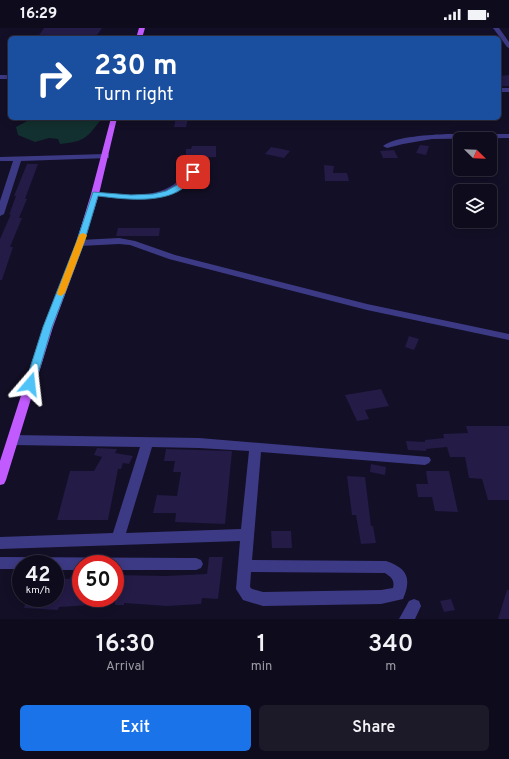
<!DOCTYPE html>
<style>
body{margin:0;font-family:Overpass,sans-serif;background:#1c1929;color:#f1f3f6;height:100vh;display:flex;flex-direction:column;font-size:15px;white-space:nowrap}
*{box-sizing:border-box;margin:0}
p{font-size:13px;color:#9b9ba3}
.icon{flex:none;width:22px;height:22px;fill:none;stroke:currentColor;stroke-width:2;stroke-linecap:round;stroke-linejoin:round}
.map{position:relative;height:591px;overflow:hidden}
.details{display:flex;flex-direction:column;background:#0e0b1c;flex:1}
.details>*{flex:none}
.guide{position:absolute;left:8px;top:8px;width:493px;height:84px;border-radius:6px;box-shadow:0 2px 10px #0003,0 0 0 1px #2e2b3b;background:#1a4fa0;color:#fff;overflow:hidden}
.needle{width:26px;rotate:113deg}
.controls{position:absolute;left:453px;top:104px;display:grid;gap:8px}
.controls a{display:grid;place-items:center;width:44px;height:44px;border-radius:6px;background:#0e0b1c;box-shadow:0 2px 10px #0003,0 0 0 1px #2e2b3b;font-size:20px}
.speed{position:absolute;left:12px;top:527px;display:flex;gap:8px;font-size:20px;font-weight:700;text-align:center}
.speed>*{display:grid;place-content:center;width:52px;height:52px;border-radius:50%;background:#0e0b1c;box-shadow:0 2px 10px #0003,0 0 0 1px #2e2b3b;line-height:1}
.speed small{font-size:10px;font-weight:400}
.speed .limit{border:6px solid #d22;background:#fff;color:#111}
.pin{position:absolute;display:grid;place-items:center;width:34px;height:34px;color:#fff;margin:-17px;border-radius:8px;box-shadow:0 2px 6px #0006}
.me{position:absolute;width:44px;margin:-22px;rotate:17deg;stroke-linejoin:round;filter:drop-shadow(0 0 3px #0008)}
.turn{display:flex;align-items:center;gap:14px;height:84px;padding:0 20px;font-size:18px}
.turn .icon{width:52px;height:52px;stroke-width:2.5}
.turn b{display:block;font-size:28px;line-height:34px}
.eta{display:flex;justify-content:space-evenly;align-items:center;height:68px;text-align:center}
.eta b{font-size:24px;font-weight:600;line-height:28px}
.cta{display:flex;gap:8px;margin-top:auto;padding:8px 20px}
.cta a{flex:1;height:46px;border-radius:6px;background:#1a73e8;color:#fff;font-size:16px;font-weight:600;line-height:46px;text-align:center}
.cta a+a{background:#1c1929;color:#f1f3f6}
.status{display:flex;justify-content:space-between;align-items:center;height:28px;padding:0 20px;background:#0e0b1c;direction:ltr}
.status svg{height:11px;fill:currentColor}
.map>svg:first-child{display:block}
.green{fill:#12302f}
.building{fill:#241b47}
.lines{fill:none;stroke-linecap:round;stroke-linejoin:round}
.minor{fill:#3d3a85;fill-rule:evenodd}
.major{fill:#c25bff;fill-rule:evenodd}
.route{fill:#4fc3f7;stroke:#337fa1}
.slow{fill:#f59e0b}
</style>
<div class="status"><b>16:29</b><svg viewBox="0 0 49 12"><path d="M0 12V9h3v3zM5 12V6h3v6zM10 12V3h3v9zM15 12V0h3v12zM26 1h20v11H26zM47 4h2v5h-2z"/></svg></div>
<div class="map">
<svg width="509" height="591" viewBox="0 0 509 591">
<rect width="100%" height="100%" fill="#130f26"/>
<path class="green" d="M33,90h47l20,3c-15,19 -16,20 -40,23l-2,-5 -9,-1 -14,4 -17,-7 -2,-8z"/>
<g class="building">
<polygon points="44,0 102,0 95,10 37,10"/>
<polygon points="509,47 509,58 499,58 499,48"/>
<polygon points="176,90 188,90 186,99 174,99"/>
<polygon points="420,117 429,118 426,127 416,125"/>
<polygon points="192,118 216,118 216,129 186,130 186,121 191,121"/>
<polygon points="271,119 282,121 290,123 284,130 265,126"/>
<polygon points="394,122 398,130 383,130 380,123"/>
<polygon points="27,136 38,136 25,171 27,171 19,190 22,190 10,219 13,219 2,252 0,252 0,211 11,186 9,187 16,168 14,168"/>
<polygon points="324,137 334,138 333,145 347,145 349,153 325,153"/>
<polygon points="118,200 160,200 159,208 116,208"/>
<polygon points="409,308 419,311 414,322 405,319"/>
<polygon points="381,361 389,378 365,382 369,391 357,393 345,367"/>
<polygon points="466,398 509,398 509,472 488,472 482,451 469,450 465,429 450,429 447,419 426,421 426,423 408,422 406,413 425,414 425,412 444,410 443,406 468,405"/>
<polygon points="97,420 117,421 115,425 133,428 129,436 123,435 121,441 118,441 108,492 57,492 70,443 94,443 102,429 94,427"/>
<polygon points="166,421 232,423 225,496 175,494 176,485 153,485 157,467 177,468 181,444 173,444 175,433 164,433"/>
<polygon points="371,436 386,439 385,447 370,444"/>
<polygon points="426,443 449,443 458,484 435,483 432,469 418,469 416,456 428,456"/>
<polygon points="347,448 365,449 371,498 373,498 376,515 361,516 356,487 352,487"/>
<polygon points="271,503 291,503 292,520 272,520"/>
<polygon points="209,529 223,529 218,571 202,570 201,576 167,578 124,575 124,577 115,577 115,547 166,548 207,546"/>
<polygon points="81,548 81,570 104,570 105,576 59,579 58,582 24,580 27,570 55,570 55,550 70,551 70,549"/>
<polygon points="507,562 509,562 509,591 498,591"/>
<polygon points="451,571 455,582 444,584 440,573"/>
</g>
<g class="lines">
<g class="minor">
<polygon points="493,0 499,0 509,14 509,20 507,19"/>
<rect x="0" y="47" width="10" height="4"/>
<rect x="499" y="60" width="10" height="4"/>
<path d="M447,106h62v4l-77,1 -29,5 -16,4 -4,-2c13,-10 48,-11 64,-12z"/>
<polygon points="106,126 109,126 109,130 21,133 4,186 0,188 0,173 13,133 0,133 0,129"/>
<path d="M190,142h3l4,2c-26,34 -64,28 -102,24l-4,-2 4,-2c38,3 67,10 95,-22z"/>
<polygon points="119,210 135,213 175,227 367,276 509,306 509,312 367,282 169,231 130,217 119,216 80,218 76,215 80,212"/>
<path d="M13,407l186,3 230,19 2,3 -2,3 -4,2 -164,-13 -9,108 134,1c21,7 26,17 17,38l-22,5 -118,2 -20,-6 -7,-11 4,-48 -240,8v-12l113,-4 27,-86 -127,-2 -4,-2 -2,-3 2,-3zM152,419l47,1 50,3 -8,78 -115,4zM251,544l134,1c6,4 10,7 8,15l-12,2 -118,2 -11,-3 -2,-2z"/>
<polygon points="0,529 196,530 201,532 203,536 201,540 196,542 115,542 115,536 81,536 81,542 55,542 55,536 21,536 21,541 0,541"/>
<polygon points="414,571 419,573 421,578 415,591 399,591 409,573"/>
</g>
<g class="major">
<polygon points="139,0 145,0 142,10 136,10"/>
<polygon points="111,90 117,90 99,166 84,215 53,299 6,452 4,456 0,457 0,433 43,299 76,215 91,166"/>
</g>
</g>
<path class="route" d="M193,142l3,2c-4,5 -9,13 -14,17 -22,15 -59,10 -84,7l-14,47 -32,84 -17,57 -1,2h-7l-2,-2 18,-57 33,-84 17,-51 38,3 22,-1 13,-3 11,-6 13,-14z"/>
<polygon class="slow" points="83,205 87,207 65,265 61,268 58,267 57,265 79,207"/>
</svg>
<div class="controls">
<a><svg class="needle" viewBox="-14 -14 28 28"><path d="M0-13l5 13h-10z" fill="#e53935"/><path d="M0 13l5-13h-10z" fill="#9b9ba3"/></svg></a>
<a><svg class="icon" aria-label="layers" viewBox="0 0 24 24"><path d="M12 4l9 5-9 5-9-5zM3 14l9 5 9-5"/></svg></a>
</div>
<div class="speed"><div>42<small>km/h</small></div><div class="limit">50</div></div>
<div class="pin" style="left:193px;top:144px;background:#d93025"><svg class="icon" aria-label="arrive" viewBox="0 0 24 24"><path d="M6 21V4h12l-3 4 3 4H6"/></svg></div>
<svg class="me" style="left:30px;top:356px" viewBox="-20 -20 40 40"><path d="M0-17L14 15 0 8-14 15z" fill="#4fc3f7" stroke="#fff" stroke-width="4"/></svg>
<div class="guide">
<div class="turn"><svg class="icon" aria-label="right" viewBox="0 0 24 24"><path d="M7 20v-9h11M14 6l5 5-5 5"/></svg><div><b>230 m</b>Turn right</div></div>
</div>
</div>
<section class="details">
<div class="eta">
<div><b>16:30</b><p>Arrival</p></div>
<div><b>1</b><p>min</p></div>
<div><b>340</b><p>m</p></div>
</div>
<div class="cta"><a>Exit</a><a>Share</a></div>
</section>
